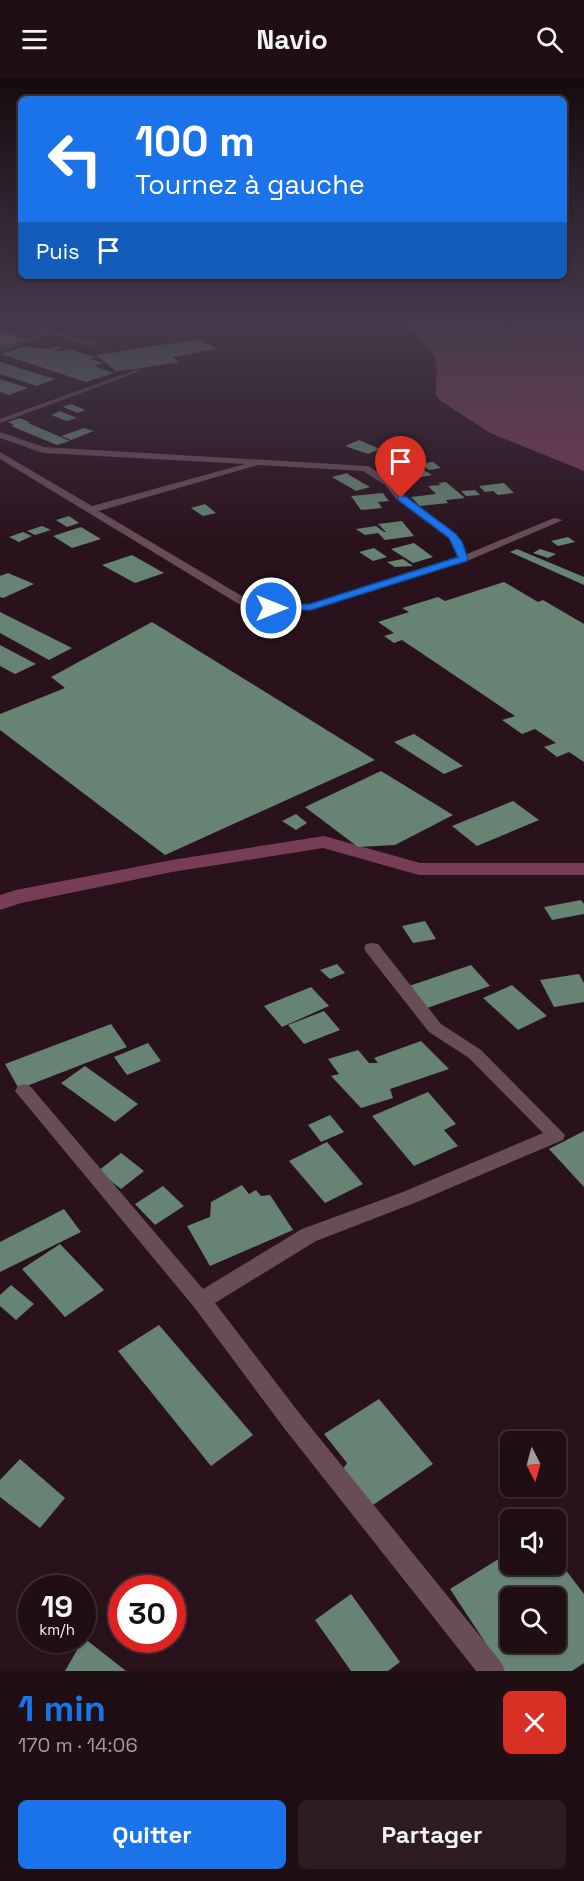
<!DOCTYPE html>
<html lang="fr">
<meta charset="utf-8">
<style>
body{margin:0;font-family:"Space Grotesk",sans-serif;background:#2d1c22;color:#f1f3f6;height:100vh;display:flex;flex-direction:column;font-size:22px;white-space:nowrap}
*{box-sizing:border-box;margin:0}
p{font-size:20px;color:#a29ca0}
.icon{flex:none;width:33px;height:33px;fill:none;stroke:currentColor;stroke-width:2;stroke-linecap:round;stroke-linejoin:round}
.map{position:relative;height:1593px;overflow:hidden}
.side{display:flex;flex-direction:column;background:#200e15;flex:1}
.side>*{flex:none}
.top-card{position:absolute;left:18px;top:18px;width:549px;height:183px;border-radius:9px;box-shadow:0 2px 4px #0004,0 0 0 2px #3d2e34;background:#1a73e8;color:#fff;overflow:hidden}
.needle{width:39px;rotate:174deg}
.tools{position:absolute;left:500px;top:1353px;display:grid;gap:12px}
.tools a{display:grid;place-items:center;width:66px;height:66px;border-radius:9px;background:#200e15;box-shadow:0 2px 4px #0004,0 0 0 2px #3d2e34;font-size:30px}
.speed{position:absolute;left:18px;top:1497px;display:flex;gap:12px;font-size:30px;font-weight:700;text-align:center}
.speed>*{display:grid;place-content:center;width:78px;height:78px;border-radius:50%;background:#200e15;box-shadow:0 2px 4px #0004,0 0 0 2px #3d2e34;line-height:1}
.speed small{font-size:15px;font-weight:400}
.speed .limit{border:9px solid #d22;background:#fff;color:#111}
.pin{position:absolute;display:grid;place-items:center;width:51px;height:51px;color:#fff;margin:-62px -26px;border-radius:50% 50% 50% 0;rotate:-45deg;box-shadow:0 0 6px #0007}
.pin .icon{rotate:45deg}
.me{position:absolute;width:66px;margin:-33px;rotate:90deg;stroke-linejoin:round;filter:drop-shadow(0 0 4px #0008)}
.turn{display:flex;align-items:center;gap:21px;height:126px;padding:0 18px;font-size:27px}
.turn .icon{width:78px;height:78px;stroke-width:2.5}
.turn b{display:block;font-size:42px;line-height:51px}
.then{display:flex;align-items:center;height:57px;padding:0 18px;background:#0003;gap:12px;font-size:22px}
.round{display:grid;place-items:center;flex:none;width:63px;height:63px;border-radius:9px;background:#2d1c22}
.headline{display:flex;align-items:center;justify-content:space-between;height:102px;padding:0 18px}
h1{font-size:36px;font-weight:600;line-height:45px;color:#1a73e8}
.primary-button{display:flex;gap:12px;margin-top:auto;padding:12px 18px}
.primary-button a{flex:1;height:69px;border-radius:9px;background:#1a73e8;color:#fff;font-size:24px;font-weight:600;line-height:69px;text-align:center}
.primary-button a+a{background:#2d1c22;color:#f1f3f6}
header{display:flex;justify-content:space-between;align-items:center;height:78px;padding:0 18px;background:#200e15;font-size:27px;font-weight:600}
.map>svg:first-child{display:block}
.water{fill:#773d54}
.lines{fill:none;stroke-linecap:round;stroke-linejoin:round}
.canal{fill:#773d54;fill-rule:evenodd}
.building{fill:#668373;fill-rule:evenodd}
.service{fill:#684d56;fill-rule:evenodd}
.minor{fill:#684d56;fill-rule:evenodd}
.route{fill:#1a73e8;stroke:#114b97;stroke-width:1.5}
</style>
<header><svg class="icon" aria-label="menu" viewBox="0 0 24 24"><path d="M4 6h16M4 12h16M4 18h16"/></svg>Navio<svg class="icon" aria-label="search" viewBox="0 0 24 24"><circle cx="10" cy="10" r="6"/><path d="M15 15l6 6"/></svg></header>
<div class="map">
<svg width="584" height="1593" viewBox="0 0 584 1593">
<rect width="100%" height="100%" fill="#2a121c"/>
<path class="water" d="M392,242h192v151l-94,-38 -49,-32 -5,-6c-1,-10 2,-23 0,-33 -5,-19 -28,-33 -44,-42z"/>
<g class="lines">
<polygon class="canal" points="324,758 420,785 584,785 584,797 419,797 323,770 172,794 21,825 0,832 0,817 16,812 172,782"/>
</g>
<g class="building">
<polygon points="4,254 27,261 0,270 0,255"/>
<polygon points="200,261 217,271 172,279 179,284 135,291 116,293 96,277"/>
<polygon points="25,268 48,271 58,268 62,269 55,272 61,273 69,271 95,279 90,281 104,285 94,288 114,295 86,304 1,276"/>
<polygon points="0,284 55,301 37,308 0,296"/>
<polygon points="0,301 28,310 9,317 0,314"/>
<polygon points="71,326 85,332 78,335 63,329"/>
<polygon points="60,333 77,340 67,343 51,337"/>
<polygon points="20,340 31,345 28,345 70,363 57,367 11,348 14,347 8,344"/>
<polygon points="84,350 94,353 71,362 61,358"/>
<polygon points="359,362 380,371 368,376 345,368"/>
<polygon points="433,384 441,390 429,392 420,386"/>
<polygon points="414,386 432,397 402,403 386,392"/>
<polygon points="347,395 349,397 370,409 356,413 332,399"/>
<polygon points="446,404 465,420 446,422 448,425 420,428 411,419 436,416 428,408 441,407 438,405"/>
<polygon points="504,405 514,415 498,417 493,413 485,414 479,408"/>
<polygon points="475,412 480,417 466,418 461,413"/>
<polygon points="383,415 389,423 378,424 382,430 361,432 351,418"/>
<polygon points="205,426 216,435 203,438 191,430"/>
<polygon points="69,438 79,445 67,449 56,442"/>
<polygon points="402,443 414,458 385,462 378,455 365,457 356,451 376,448 384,454 386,454 378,446"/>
<polygon points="42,448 51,452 35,457 27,453"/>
<polygon points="81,449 101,461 72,470 53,458"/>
<polygon points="23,454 32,458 19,464 9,459"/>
<polygon points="568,459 575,464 558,468 551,463"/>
<polygon points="414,465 433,479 413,485 391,471"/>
<polygon points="374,470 387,479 373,483 359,474"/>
<polygon points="517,471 584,499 584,507 510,474"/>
<polygon points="540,471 556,476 548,480 533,475"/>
<polygon points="132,477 164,495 135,505 102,487"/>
<polygon points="403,481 413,488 395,489 387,484"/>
<polygon points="8,495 34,506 3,520 0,519 0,498"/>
<polygon points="504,504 538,524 543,522 584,546 584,684 569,674 557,679 544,669 556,665 535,651 522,656 502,642 515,638 402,562 394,565 384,558 394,555 378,544 409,534 402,530 438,519 445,523"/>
<polygon points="0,534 72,570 49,582 0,555"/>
<polygon points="152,544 375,682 165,777 0,652 0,636 65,610 51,599"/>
<polygon points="0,567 36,586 15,596 0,588"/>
<polygon points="414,656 463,688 444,696 394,664"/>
<polygon points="381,693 453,737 395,767 358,769 305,729"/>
<polygon points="513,723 539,742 477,768 452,748"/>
<polygon points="296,736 307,745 296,752 282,743"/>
<polygon points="581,822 584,826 584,836 552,842 544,829"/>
<polygon points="425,843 436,861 413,865 402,848"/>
<polygon points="337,886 345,895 330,901 320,892"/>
<polygon points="471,887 490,908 427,930 409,908"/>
<polygon points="579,896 584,905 584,924 554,929 540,902"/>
<polygon points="512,907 547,938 518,952 483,920"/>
<polygon points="311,909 329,928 282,949 264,928"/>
<polygon points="324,933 340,952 304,966 288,947"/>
<polygon points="111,946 127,969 19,1011 5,986"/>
<polygon points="421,963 449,991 390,1011 393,1020 361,1030 331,998 339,996 328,981 358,972 369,985 378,985 374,980"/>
<polygon points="148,965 161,983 127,997 114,979"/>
<polygon points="85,988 138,1026 115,1044 61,1005"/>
<polygon points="428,1014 456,1046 444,1052 458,1068 414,1088 372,1038"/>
<polygon points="330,1037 344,1054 321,1064 308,1047"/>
<polygon points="584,1053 584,1109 549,1071"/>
<polygon points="327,1064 363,1106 325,1125 289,1083"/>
<polygon points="121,1075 144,1093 121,1111 98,1093"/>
<polygon points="242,1107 249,1116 256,1112 261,1118 270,1117 293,1152 210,1188 187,1148 210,1139 211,1124"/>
<polygon points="163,1108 184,1128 155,1147 135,1126"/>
<polygon points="64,1131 81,1154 0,1194 0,1164"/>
<polygon points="60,1166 104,1212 65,1239 22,1191"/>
<polygon points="11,1207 34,1226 16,1242 0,1228 0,1217"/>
<polygon points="159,1247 253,1357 211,1388 118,1273"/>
<polygon points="379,1321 433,1386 370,1429 342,1392 347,1385 324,1356"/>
<polygon points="20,1381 65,1420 40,1450 0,1419 0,1402"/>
<path d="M510,1474v12h45v-8l29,38v69l-12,8h-68l-54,-82zM510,1520h45v44h-45z"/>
<polygon points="351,1516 400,1584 388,1593 351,1593 315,1542"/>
<polygon points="84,1560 126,1593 65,1593"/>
</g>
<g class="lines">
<g class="service">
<path d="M9,242h15l43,16 34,7c-17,8 -38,-9 -51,-8 -13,1 -36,14 -50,18v-4l46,-17 -29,-10 -17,5v-4z"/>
<polygon points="136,292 141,293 0,345 0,341"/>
</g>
<g class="minor">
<path d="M0,354l44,15 324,19 23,15 14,15 51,38 6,7 5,13 87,-36 9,2 -96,41 -152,48 -59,2 -14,-5 -242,-147v-7l92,54 153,-42 -202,-11 -43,-15zM258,387l105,6 22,14 12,15 51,38 4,4 5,15 -147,47 -53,1 -158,-94z"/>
<polygon points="372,865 378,866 441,946 481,972 565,1057 563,1062 417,1124 316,1163 215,1225 300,1336 501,1584 505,1593 476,1593 284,1350 194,1229 15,1013 18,1008 24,1006 30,1008 203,1211 302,1151 403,1114 543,1055 469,980 429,954 366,874 364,870 366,866"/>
</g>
</g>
<linearGradient id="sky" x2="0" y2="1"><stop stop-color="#170a0f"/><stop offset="0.52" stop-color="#44394b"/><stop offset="1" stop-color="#44394b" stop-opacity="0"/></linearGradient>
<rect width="584" height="465" fill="url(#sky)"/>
<polygon class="route" points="398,418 405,418 456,456 462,464 468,481 467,483 311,532 267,532 265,530 271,527 310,526 458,479 449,460 398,422"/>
</svg>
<div class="tools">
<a><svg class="needle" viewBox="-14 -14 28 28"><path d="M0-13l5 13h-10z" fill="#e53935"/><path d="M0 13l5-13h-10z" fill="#a29ca0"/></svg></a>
<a><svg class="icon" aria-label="sound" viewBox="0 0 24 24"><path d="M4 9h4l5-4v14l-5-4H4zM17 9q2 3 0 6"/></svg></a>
<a><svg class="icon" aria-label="search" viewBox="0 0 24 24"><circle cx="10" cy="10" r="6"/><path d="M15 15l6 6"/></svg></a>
</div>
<div class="speed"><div>19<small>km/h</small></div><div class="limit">30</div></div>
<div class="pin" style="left:401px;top:420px;background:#d93025"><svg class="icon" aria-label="arrive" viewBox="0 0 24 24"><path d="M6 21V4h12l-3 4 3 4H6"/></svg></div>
<svg class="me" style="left:271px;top:530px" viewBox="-20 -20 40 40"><circle r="17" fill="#1a73e8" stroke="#fff" stroke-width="3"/><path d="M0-11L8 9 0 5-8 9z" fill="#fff"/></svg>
<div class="top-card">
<div class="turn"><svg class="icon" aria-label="left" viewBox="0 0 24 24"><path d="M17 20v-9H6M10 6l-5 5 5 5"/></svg><div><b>100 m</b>Tournez à gauche</div></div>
<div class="then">Puis<svg class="icon" aria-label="arrive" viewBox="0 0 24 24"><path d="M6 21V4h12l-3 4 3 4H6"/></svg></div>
</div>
</div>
<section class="side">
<div class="headline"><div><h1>1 min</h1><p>170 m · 14:06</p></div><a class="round" style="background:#d93025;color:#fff"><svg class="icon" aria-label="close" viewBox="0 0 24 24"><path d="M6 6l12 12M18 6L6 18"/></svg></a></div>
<div class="primary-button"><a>Quitter</a><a>Partager</a></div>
</section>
